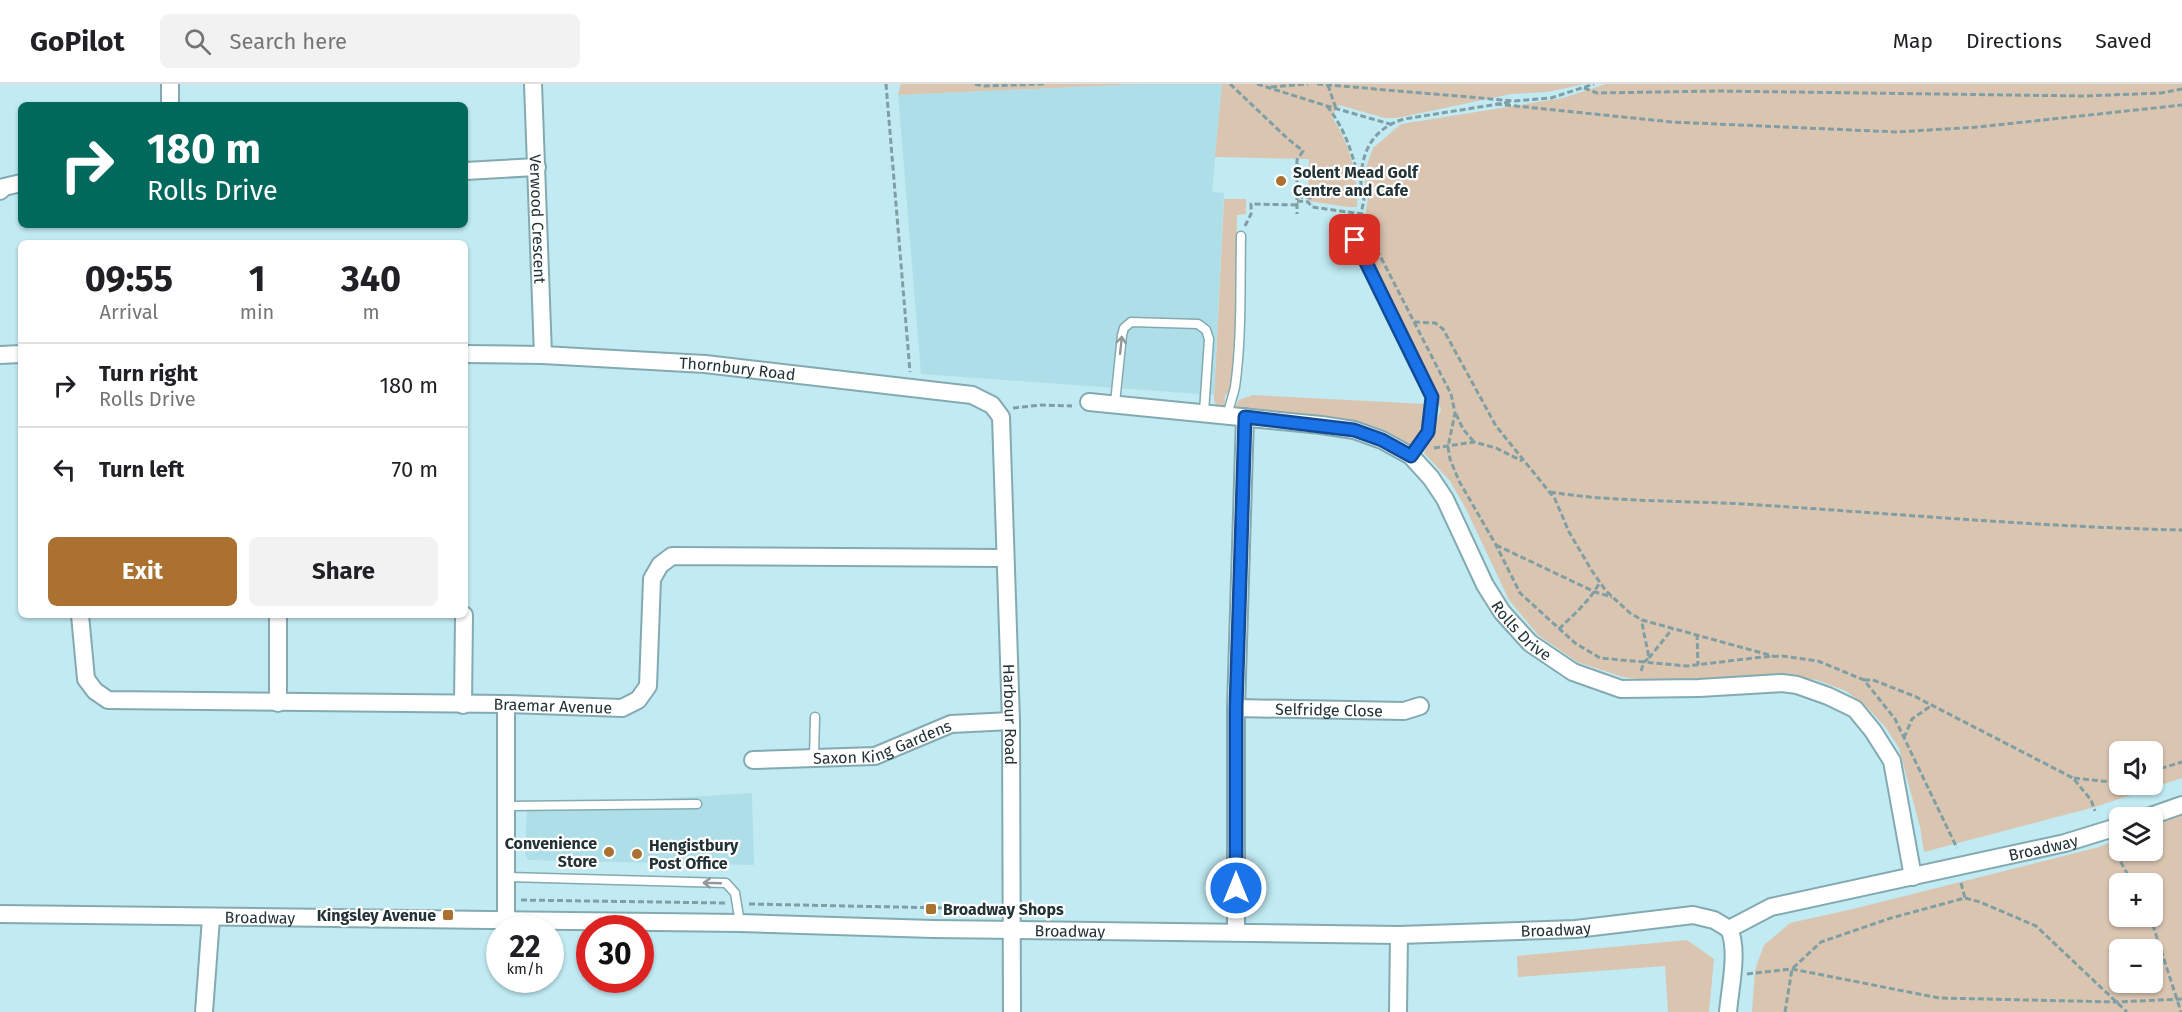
<!DOCTYPE html>
<meta charset="utf-8">
<style>
body{margin:0;font-family:"Fira Sans",sans-serif;background:#f2f2f2;color:#202124;height:100vh;display:flex;flex-direction:column;font-size:22px;white-space:nowrap}
*{box-sizing:border-box;margin:0}
p{font-size:20px;color:#757577}
.icon{flex:none;width:33px;height:33px;fill:none;stroke:currentColor;stroke-width:2;stroke-linecap:round;stroke-linejoin:round}
.map{position:relative;flex:1;overflow:hidden}
.sheet{position:absolute;left:18px;top:156px;width:450px;height:378px;display:flex;flex-direction:column;background:#fff;border-radius:9px;box-shadow:0 2px 4px #0004}
.sheet>*{flex:none}
.banner{position:absolute;left:18px;top:18px;width:450px;height:126px;border-radius:9px;box-shadow:0 2px 4px #0004;background:#00695c;color:#fff;overflow:hidden}
.tools{position:absolute;left:2109px;top:657px;display:grid;gap:12px}
.tools a{display:grid;place-items:center;width:54px;height:54px;border-radius:9px;background:#fff;box-shadow:0 2px 4px #0004;font-size:30px}
.speed{position:absolute;left:486px;top:831px;display:flex;gap:12px;font-size:30px;font-weight:700;text-align:center}
.speed>*{display:grid;place-content:center;width:78px;height:78px;border-radius:50%;background:#fff;box-shadow:0 2px 4px #0004;line-height:1}
.speed small{font-size:15px;font-weight:400}
.speed .limit{border:9px solid #d22;background:#fff;color:#111}
.pin{position:absolute;display:grid;place-items:center;width:51px;height:51px;color:#fff;margin:-26px;border-radius:12px;box-shadow:0 3px 9px #0006}
.me{position:absolute;width:66px;margin:-33px;rotate:0deg;stroke-linejoin:round;filter:drop-shadow(0 0 4px #0008)}
.turn{display:flex;align-items:center;gap:21px;height:126px;padding:0 30px;font-size:27px}
.turn .icon{width:78px;height:78px;stroke-width:2.5}
.turn b{display:block;font-size:42px;line-height:51px}
.eta{display:flex;justify-content:space-evenly;align-items:center;height:102px;text-align:center}
.eta b{font-size:36px;font-weight:700;line-height:42px}
.button{display:flex;gap:12px;margin-top:auto;padding:12px 30px}
.button a{flex:1;height:69px;border-radius:9px;background:#ab7131;color:#fff;font-size:24px;font-weight:700;line-height:69px;text-align:center}
.button a+a{background:#f2f2f2;color:#202124}
ul{padding:0;list-style:none}
li{display:flex;align-items:center;gap:18px;height:84px;padding:0 30px;border-top:2px solid #e0e0e0}
li div{flex:1}
li b{display:block;font-size:22px}
li em{font-style:normal}
header{display:flex;align-items:center;gap:36px;box-sizing:border-box;height:84px;padding:0 30px;background:#fff;border-bottom:2px solid #e0e0e0}
header strong{font-size:28px}
nav{display:flex;gap:33px;margin-inline-start:auto;font-size:21px}
.search{width:420px;height:54px;background:#f2f2f2;display:flex;align-items:center;gap:15px;box-sizing:border-box;padding:0 21px;border-radius:9px;color:#757577;font-size:22px}
.map>svg:first-child{display:block}
.built{fill:#aedfe8}
.green{fill:#dac5b1;fill-rule:evenodd}
.lines{fill:none;stroke-linecap:round;stroke-linejoin:round}
.lane-casing{stroke:#83aab1;stroke-width:11}
.street-casing{stroke:#83aab1;stroke-width:20}
.path{stroke:#809fa4;stroke-width:3;stroke-dasharray:6 3;stroke-linecap:butt}
.lane{stroke:#fff;stroke-width:8}
.street{stroke:#fff;stroke-width:16}
.oneway{stroke:#90989a}
.route-casing{stroke:#114b97;stroke-width:15}
.route{stroke:#1a73e8;stroke-width:10}
.poi-dot{fill:#ab7131;stroke:#fff;stroke-width:2}
.labels{text-anchor:middle;stroke-width:4.5;stroke-linejoin:round;paint-order:stroke}
.poi-label{font-size:16px;font-weight:bold;fill:#223235;stroke:#fff;text-anchor:start}
.street-label{font-size:16px;fill:#223235;stroke:#fff}
</style>
<header>
<strong>GoPilot</strong>
<div class="search"><svg class="icon" aria-label="search" viewBox="0 0 24 24"><circle cx="10" cy="10" r="6"/><path d="M15 15l6 6"/></svg>Search here</div>
<nav><a>Map</a><a>Directions</a><a>Saved</a></nav>
</header>
<div class="map">
<svg width="2182" height="928" viewBox="0 0 2182 928">
<rect width="100%" height="100%" fill="#c1eaf2"/>
<g class="built">
<polygon points="1141,0 1222,0 1212,108 1224,109 1214,311 921,290 898,11"/>
<polygon points="752,709 754,781 528,776 525,770 527,717 609,718"/>
</g>
<g class="green">
<polygon points="901,0 1141,0 898,11"/>
<path d="M1222,0h363l-38,8 -36,2 -114,24h-12l-46,-13 -7,12c17,26 27,59 25,90h-9l-40,-6 1,-42 -94,-2z"/>
<path d="M1606,0h576v694l-87,29 -171,45 -4,-25 -21,-79 -13,-20 -19,-21 -21,-16 -29,-11 -33,-5 -124,7 -37,-5 -46,-15 -39,-27 -29,-35 -44,-93 -15,-26 -26,-28 17,-44 -80,-168 7,-44 -3,-15 1,-15 7,-19 28,-24 162,-26zM2120,668h32v32h-32z"/>
<polygon points="1224,115 1246,115 1246,130 1237,131 1235,246 1231,305 1225,312 1224,324 1216,321 1214,316"/>
<path d="M1253,311l173,9c2,16 -4,30 -16,41l-29,-16 -28,-7 -118,-14 4,-8z"/>
<path d="M2182,730v198h-430l3,-42 9,-25 26,-22 63,-14 246,-62 20,-8 1,11h32l1,-24zM2120,800h32v32h-32zM2120,866h32v32h-32z"/>
<polygon points="1687,856 1714,875 1709,928 1668,928 1665,882 1518,893 1517,872"/>
</g>
<g class="lines">
<defs>
<g id="lane">
<polyline points="1355,156 1432,313 1428,348 1411,372"/>
<polyline points="1115,319 1122,251 1124,244 1131,238 1198,240 1206,246 1209,255 1204,328"/>
<path d="M1228,331c1,-10 5,-18 7,-28 7,-49 5,-101 6,-151"/>
<polyline points="814,674 815,633"/>
<polyline points="507,722 697,720"/>
<polyline points="507,793 726,799 735,809 740,839"/>
</g>
<g id="street">
<path id="s1" d="M533,0l10,271"/>
<polyline points="170,21 170,0"/>
<polyline points="465,87 537,83"/>
<polyline points="0,107 4,103 21,99"/>
<path id="s2" d="M465,270l78,1 162,9 267,31 20,10 9,12 10,304 1,291"/>
<polyline points="0,271 21,270"/>
<path id="s3" d="M1089,318l232,23 33,5 28,10 29,16 20,22 14,21 40,86 17,27 28,31 43,29 48,17 78,-1 83,-5 15,2 31,11 27,13 18,22 19,30 21,116"/>
<path id="s4" d="M80,531l6,64 9,12 13,9 398,4 116,4 16,-8 10,-14 4,-107 8,-14 12,-9 332,2"/>
<polyline points="278,619 278,531"/>
<polyline points="463,621 464,531"/>
<path id="s5" d="M1236,624l168,3 16,-5"/>
<path id="s6" d="M753,676l122,-4 76,-32 60,-3"/>
<polyline points="2145,734 2182,721"/>
<path id="s7" d="M0,830l740,9 193,6 466,6 177,-6 117,-14 21,5 15,9"/>
<polyline points="506,837 506,620"/>
<path id="s8" d="M1729,845l42,-22 294,-64 55,-17"/>
<polyline points="1236,848 1236,624 1245,333"/>
<polyline points="204,928 211,834"/>
<polyline points="1398,928 1399,851"/>
<path d="M1728,928c2,-24 11,-62 1,-83"/>
</g>
</defs>
<use href="#lane" class="lane-casing"/>
<use href="#street" class="street-casing"/>
<g class="path">
<polyline points="886,0 910,288"/>
<polyline points="975,0 982,2 1046,0"/>
<polyline points="1230,0 1288,55 1303,67 1297,76 1297,130"/>
<polyline points="1257,0 1327,22 1390,40"/>
<polyline points="1317,0 1515,17 1551,14 1594,0"/>
<polyline points="1328,1 1336,25"/>
<polyline points="1271,3 1308,0"/>
<polyline points="1584,4 1597,9 1717,7 2085,12 2161,9 2182,5"/>
<polyline points="1496,20 1672,38 1897,48 1978,43 2182,21"/>
<path d="M1327,22c18,23 25,46 32,74"/>
<path d="M1361,103c-1,-33 10,-58 43,-68l107,-17"/>
<polyline points="1297,113 1314,114"/>
<polyline points="1297,117 1308,118 1312,123 1362,130 1368,135 1373,158 1451,310 1455,329 1448,363 1450,375 1459,397 1496,461 1520,509 1575,559 1600,574 1687,582 1762,573 1782,572 1818,577 1864,596 1895,635 1957,764"/>
<polyline points="1245,142 1251,130 1251,120 1297,121"/>
<polyline points="1358,143 1364,116 1361,103"/>
<polyline points="1414,238 1435,239 1443,245 1496,342 1555,415 1569,448 1592,487 1606,507 1630,529 1642,536 1773,572"/>
<polyline points="1013,324 1041,321 1072,322"/>
<polyline points="1456,330 1463,345 1474,358"/>
<polyline points="1434,364 1474,358 1496,364 1522,377"/>
<path d="M1550,408c68,11 140,8 209,13 141,9 282,22 423,25"/>
<polyline points="1496,461 1595,508 1612,513"/>
<path d="M1559,545c15,-15 31,-28 41,-47"/>
<polyline points="1697,550 1698,581"/>
<polyline points="1649,574 1673,544"/>
<path d="M1641,587l3,-9 5,-4c-2,-13 -6,-25 -7,-38"/>
<polyline points="1864,596 1873,596 1914,612 2073,694 2091,716 2095,727"/>
<polyline points="1904,654 1912,635 1932,621"/>
<polyline points="2152,687 2182,678"/>
<polyline points="2074,694 2120,699"/>
<polyline points="2128,700 2155,707"/>
<polyline points="2112,762 2133,800"/>
<polyline points="1961,799 1965,814"/>
<polyline points="521,816 725,819"/>
<polyline points="749,820 995,825"/>
<polyline points="2150,832 2181,928"/>
<polyline points="1747,890 1792,885 1939,914 2117,918 2182,915"/>
<polyline points="1785,928 1792,885 1821,858 1891,834 1965,814 1980,818 2036,842 2127,928"/>
</g>
<use href="#lane" class="lane"/>
<use href="#street" class="street"/>
</g>
<defs><path id="oneway-shaft" d="M-6 0H5M1.5-3L5.5 0L1.5 3" fill="none" stroke-width="1.6" stroke-linecap="round" stroke-linejoin="round" transform="scale(1.5)"/></defs>
<g class="oneway">
<use href="#oneway-shaft" transform="translate(1121 261) rotate(-84)"/>
<use href="#oneway-shaft" transform="translate(712 799) rotate(-178)"/>
</g>
<g class="lines">
<defs>
<polyline id="route" points="1236,804 1236,624 1245,333 1354,346 1382,356 1411,372 1428,348 1432,313 1355,156"/>
</defs>
<use href="#route" class="route-casing"/>
<use href="#route" class="route"/>
</g>
<g class="poi-dot">
<circle cx="1281" cy="97" r="6"/>
<circle cx="609" cy="768" r="6"/>
<circle cx="637" cy="770" r="6"/>
<rect x="925" y="819" width="12" height="12" rx="3"/>
<rect x="442" y="825" width="12" height="12" rx="3"/>
</g>
<g class="labels">
<g class="poi-label">
<text x="1293" y="94">Solent Mead Golf<tspan x="1293" dy="18">Centre and Cafe</tspan></text>
<text x="597" y="765" text-anchor="end">Convenience<tspan x="597" dy="18">Store</tspan></text>
<text x="649" y="767">Hengistbury<tspan x="649" dy="18">Post Office</tspan></text>
<text x="943" y="831">Broadway Shops</text>
<text x="436" y="837" text-anchor="end">Kingsley Avenue</text>
</g>
<g class="street-label">
<text dy="6" stroke="none"><textPath href="#s1" startOffset="135">Verwood Crescent</textPath></text>
<text dy="6" stroke="none"><textPath href="#s2" startOffset="273">Thornbury Road</textPath></text>
<text dy="6" stroke="none"><textPath href="#s3" startOffset="538">Rolls Drive</textPath></text>
<text dy="6" stroke="none"><textPath href="#s4" startOffset="540">Braemar Avenue</textPath></text>
<text dy="6" stroke="none"><textPath href="#s5" startOffset="93">Selfridge Close</textPath></text>
<text dy="6" stroke="none"><textPath href="#s2" startOffset="844">Harbour Road</textPath></text>
<text dy="6" stroke="none"><textPath href="#s6" startOffset="132">Saxon King Gardens</textPath></text>
<text dy="6" stroke="none"><textPath href="#s8" startOffset="326">Broadway</textPath></text>
<text dy="6" stroke="none"><textPath href="#s7" startOffset="260">Broadway</textPath></text>
<text dy="6" stroke="none"><textPath href="#s7" startOffset="1556">Broadway</textPath></text>
<text dy="6" stroke="none"><textPath href="#s7" startOffset="1070">Broadway</textPath></text>
</g>
</g>
</svg>
<div class="tools">
<a><svg class="icon" aria-label="sound" viewBox="0 0 24 24"><path d="M4 9h4l5-4v14l-5-4H4zM17 9q2 3 0 6"/></svg></a>
<a><svg class="icon" aria-label="layers" viewBox="0 0 24 24"><path d="M12 4l9 5-9 5-9-5zM3 14l9 5 9-5"/></svg></a>
<a>+</a>
<a>−</a>
</div>
<div class="speed"><div>22<small>km/h</small></div><div class="limit">30</div></div>
<div class="pin" style="left:1355px;top:156px;background:#d93025"><svg class="icon" aria-label="arrive" viewBox="0 0 24 24"><path d="M6 21V4h12l-3 4 3 4H6"/></svg></div>
<svg class="me" style="left:1236px;top:804px" viewBox="-20 -20 40 40"><circle r="17" fill="#1a73e8" stroke="#fff" stroke-width="3"/><path d="M0-11L8 9 0 5-8 9z" fill="#fff"/></svg>
<div class="banner">
<div class="turn"><svg class="icon" aria-label="right" viewBox="0 0 24 24"><path d="M7 20v-9h11M14 6l5 5-5 5"/></svg><div><b>180 m</b>Rolls Drive</div></div>
</div>
<section class="sheet">
<div class="eta">
<div><b>09:55</b><p>Arrival</p></div>
<div><b>1</b><p>min</p></div>
<div><b>340</b><p>m</p></div>
</div>
<ul>
<li><svg class="icon" aria-label="right" viewBox="0 0 24 24"><path d="M7 20v-9h11M14 6l5 5-5 5"/></svg><div><b>Turn right</b><p>Rolls Drive</p></div><em>180 m</em></li>
<li><svg class="icon" aria-label="left" viewBox="0 0 24 24"><path d="M17 20v-9H6M10 6l-5 5 5 5"/></svg><div><b>Turn left</b></div><em>70 m</em></li>
</ul>
<div class="button"><a>Exit</a><a>Share</a></div>
</section>
</div>
